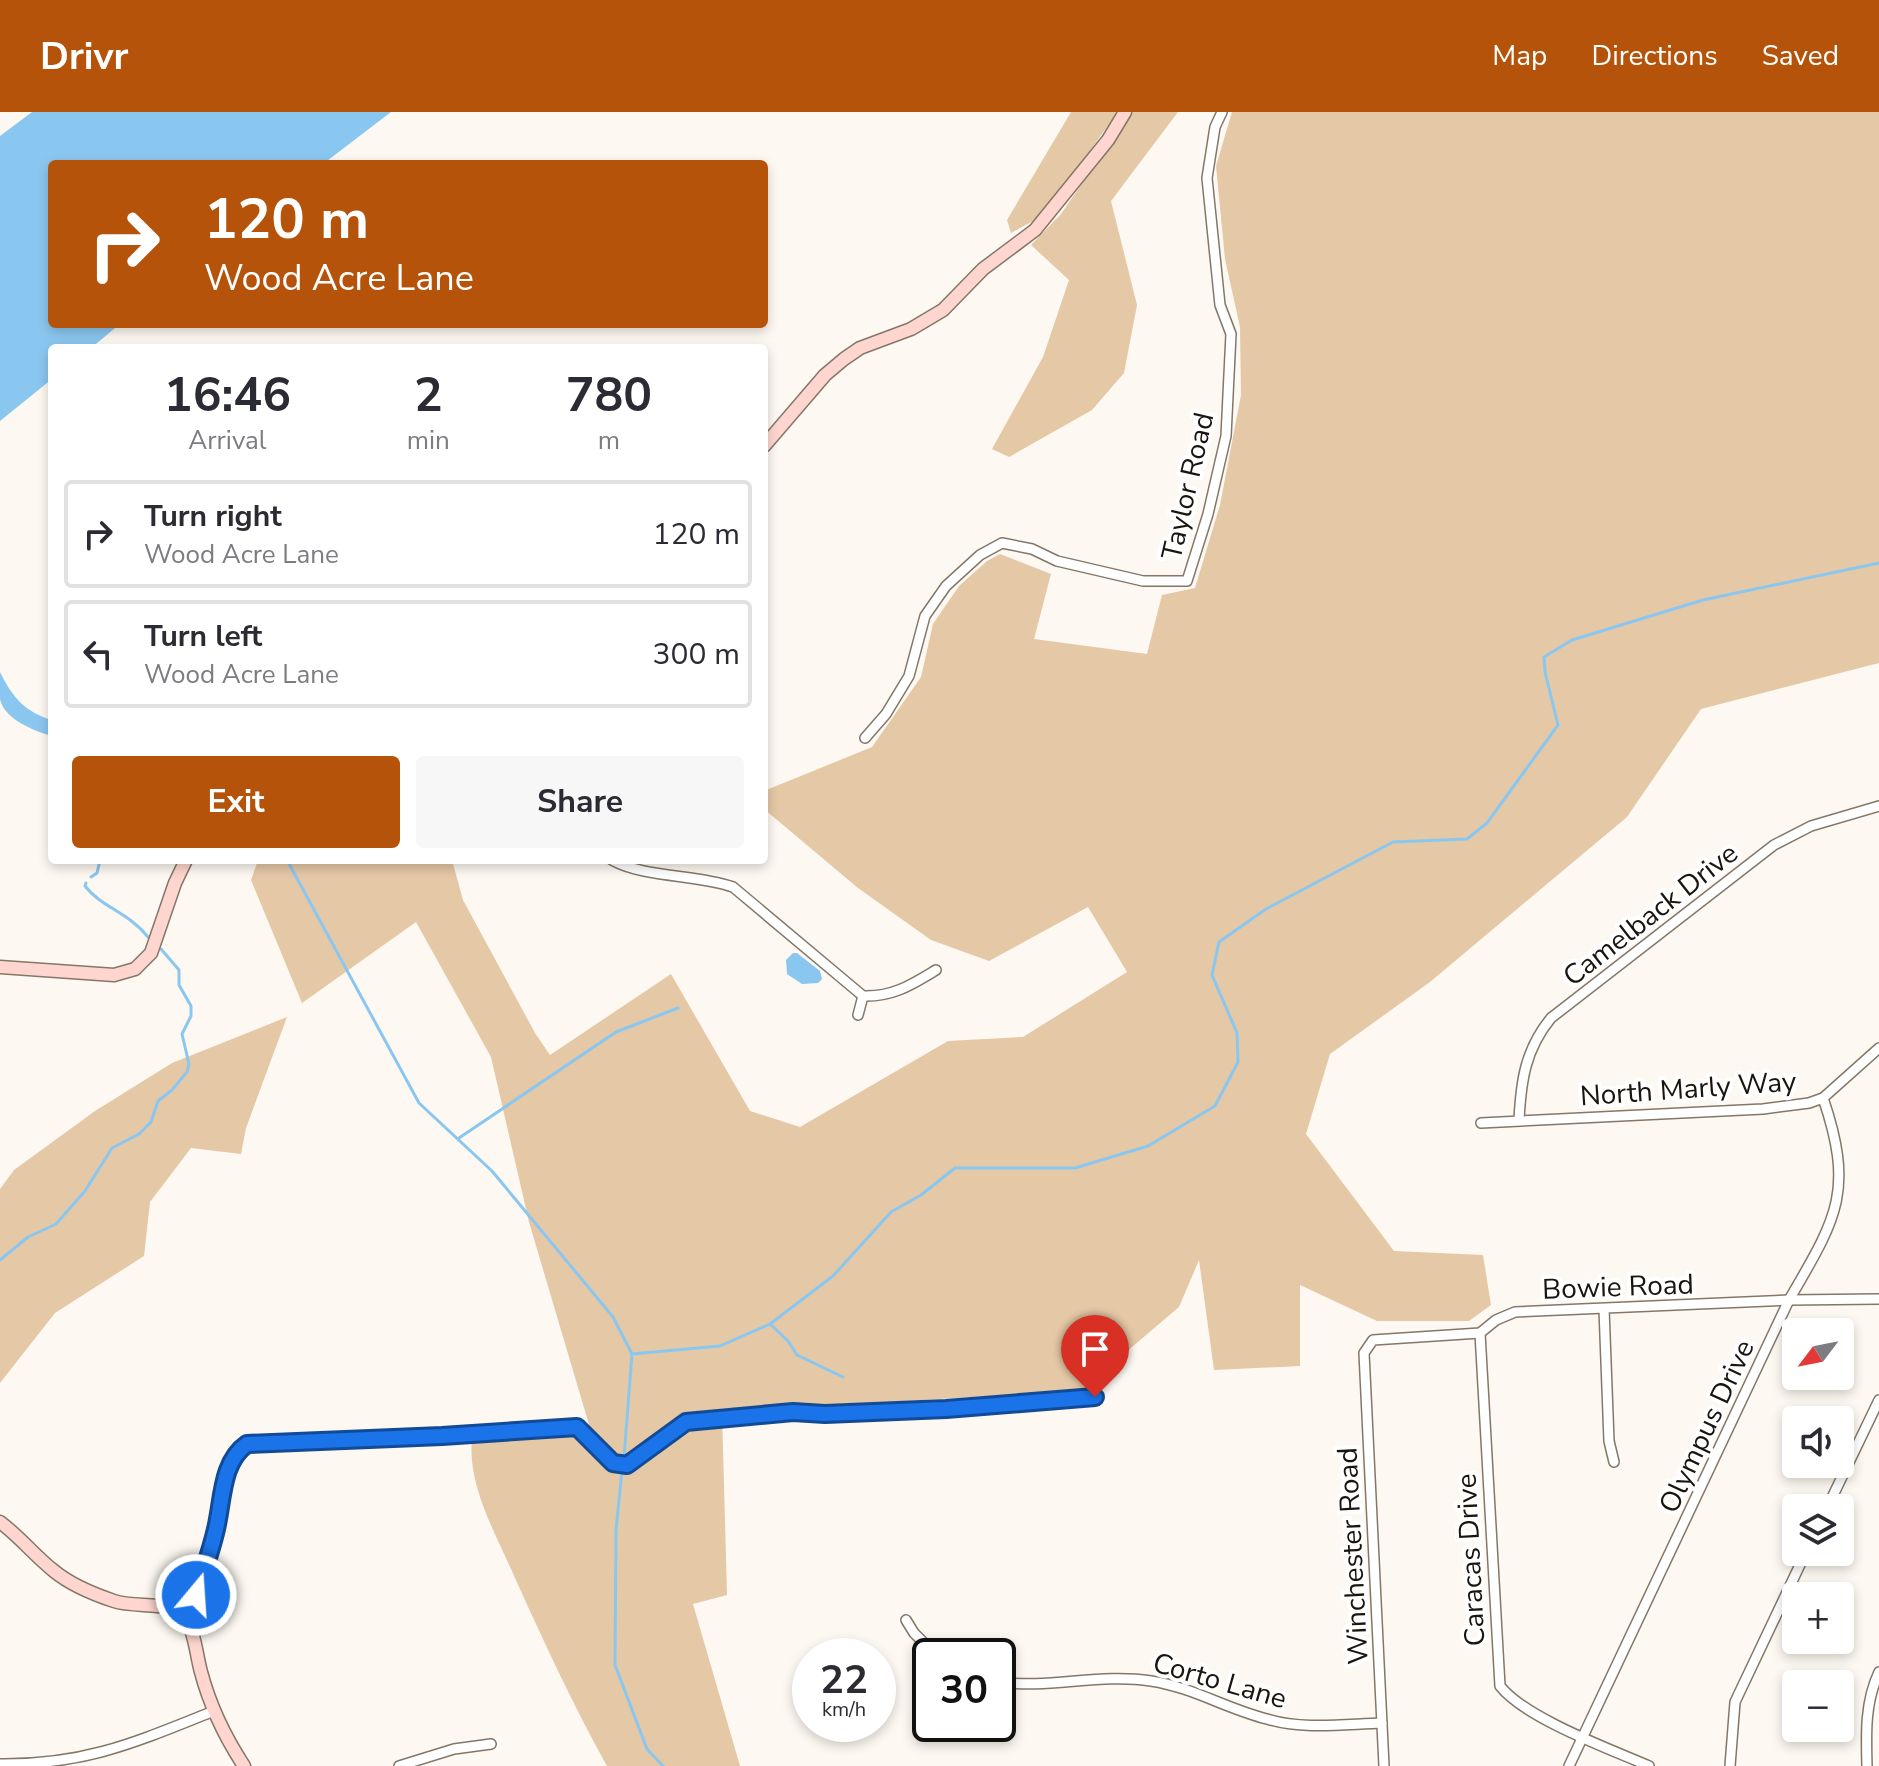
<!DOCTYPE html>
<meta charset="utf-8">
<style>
body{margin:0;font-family:"Nunito Sans",sans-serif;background:#f7f7f7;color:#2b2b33;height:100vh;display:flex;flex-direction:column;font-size:30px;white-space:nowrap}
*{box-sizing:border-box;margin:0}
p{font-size:26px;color:#7c7c81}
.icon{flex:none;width:44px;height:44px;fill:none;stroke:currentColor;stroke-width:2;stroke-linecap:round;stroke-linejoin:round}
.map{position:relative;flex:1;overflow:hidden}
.drawer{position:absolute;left:48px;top:232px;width:720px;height:520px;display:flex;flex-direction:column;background:#fff;border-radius:8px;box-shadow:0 4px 12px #0003}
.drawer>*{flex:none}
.guide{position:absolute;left:48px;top:48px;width:720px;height:168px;border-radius:8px;box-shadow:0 4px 12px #0003;background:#b45309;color:#fff;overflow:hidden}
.needle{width:52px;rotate:238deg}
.tools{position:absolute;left:1782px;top:1206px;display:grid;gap:16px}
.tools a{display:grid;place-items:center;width:72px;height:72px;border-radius:8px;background:#fff;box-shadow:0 4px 12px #0003;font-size:40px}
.speed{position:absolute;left:792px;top:1526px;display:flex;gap:16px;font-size:40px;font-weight:700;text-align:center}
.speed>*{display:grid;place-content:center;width:104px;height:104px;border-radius:50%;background:#fff;box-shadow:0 4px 12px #0003;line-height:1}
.speed small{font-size:20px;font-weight:400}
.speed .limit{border:4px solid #111;border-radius:12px;background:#fff;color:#111}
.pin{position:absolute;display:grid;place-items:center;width:68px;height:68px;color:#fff;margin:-82px -34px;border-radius:50% 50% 50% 0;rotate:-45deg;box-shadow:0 0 8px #0007}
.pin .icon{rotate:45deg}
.me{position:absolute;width:88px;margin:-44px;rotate:18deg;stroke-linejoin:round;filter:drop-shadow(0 0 6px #0008)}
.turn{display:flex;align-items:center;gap:28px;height:168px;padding:0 24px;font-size:36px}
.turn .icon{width:104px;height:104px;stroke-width:2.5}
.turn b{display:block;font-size:56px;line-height:68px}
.eta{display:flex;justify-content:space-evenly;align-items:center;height:136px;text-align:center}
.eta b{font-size:48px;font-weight:700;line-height:56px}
.button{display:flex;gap:16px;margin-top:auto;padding:16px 24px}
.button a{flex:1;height:92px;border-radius:8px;background:#b45309;color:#fff;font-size:32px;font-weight:700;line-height:92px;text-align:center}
.button a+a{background:#f7f7f7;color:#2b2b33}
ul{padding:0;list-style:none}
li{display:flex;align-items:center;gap:24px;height:108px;margin:0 16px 12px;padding:0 8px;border:4px solid #e1e1e2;border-radius:8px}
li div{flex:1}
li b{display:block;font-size:30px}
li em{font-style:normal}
header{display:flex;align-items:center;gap:48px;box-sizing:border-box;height:112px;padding:0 40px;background:#b45309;color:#fff}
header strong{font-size:38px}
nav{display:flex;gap:44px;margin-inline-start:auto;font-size:28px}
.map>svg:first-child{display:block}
.green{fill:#e5c8a6}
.water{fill:#8ac7f0}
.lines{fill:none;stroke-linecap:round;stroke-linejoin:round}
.stream{stroke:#8ac7f0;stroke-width:3}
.street-casing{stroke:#847768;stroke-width:12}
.secondary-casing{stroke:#847768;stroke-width:15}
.street{stroke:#fff;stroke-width:9}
.secondary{stroke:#fed6cf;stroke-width:12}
.route-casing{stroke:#114b97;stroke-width:20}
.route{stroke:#1a73e8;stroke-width:14}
.labels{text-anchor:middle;stroke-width:8;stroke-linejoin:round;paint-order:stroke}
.street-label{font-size:28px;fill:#19140e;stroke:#fff}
</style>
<header>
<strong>Drivr</strong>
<nav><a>Map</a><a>Directions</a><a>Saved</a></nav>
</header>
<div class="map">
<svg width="1879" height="1654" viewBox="0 0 1879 1654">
<rect width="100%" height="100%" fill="#fdf8f1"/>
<g class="green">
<polygon points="1071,0 1118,0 1042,104 1011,121 1007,108"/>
<polygon points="1131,0 1178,0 1111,89 1137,193 1124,261 1092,298 1009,345 992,337 1043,245 1069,168 1031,133 1061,102"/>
<path d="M1232,0h647v551l-178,46 -74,108 -197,165 -100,72 -24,80 88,117 89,4 8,50 -22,16h-92l-77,-36v81l-86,4 -15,-110 -20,47 -67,57 -22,26 -368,22 5,183 -34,9 47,162h-133c-34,-61 -63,-124 -92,-188 -18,-42 -48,-92 -43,-139l94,-8 14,5 10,-8 -61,-206 -38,-165 -75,-135 -114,81 -51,-123 7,-20h194l11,40 72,133 15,22 121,-81 79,137 50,16 148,-86 75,-4 104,-65 -39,-65 -99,54 -58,-21 -73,-52 -94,-79v-18l108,-44 49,-70 12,-53 26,-38 28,-25 13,-7 51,20 -17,65 113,15 15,-59 33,-7 25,-83 21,-110 -1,-68 -15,-68 -9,-93z"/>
<polygon points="287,905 246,1016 241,1042 191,1036 150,1090 144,1144 55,1201 0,1271 0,1077 14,1058 95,999 172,951"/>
</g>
<g class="water">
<polygon points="32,0 391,0 323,52 52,52 52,212 120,212 91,236 52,236 52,267 0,309 0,24"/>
<path d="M0,560c12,25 25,40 52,48v16c-18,-5 -48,-17 -52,-37 0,-8 0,-19 0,-27z"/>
<polygon points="797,841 820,859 822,867 818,871 802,872 787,862 786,848 793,841"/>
</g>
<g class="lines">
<g class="stream">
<polyline points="287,748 419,991 492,1059 613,1205 632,1242 624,1345"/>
<polyline points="91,765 97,761 100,748"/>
<path d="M86,771l-1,3c16,21 43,26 63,51"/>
<polyline points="459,1026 616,920 678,896"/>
<polyline points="0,1148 28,1125 56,1112 85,1079 112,1036 139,1022 151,1010 158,989 172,978 187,960 189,952 182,922 191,904 191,894 179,873 179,858 161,837"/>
<polyline points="770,1212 788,1229 797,1243 843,1265"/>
<polyline points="632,1242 720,1234 770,1212 833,1164 891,1100 921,1083 955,1056 1075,1056 1148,1034 1215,994 1238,950 1237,921 1212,863 1219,830 1266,797 1393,730 1467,727 1487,711 1558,613 1545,560 1544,545 1572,528 1703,488 1879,451"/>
<polyline points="622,1358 616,1418 615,1553 647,1637 663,1654"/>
</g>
<defs>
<g id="street">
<polyline points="865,626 886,602 909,564 925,504 946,474 980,443 1002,431 1032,437 1057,449 1143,469 1187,469 1208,402 1226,324 1231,222 1220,193 1207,66 1215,15 1222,0"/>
<path d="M612,748c32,18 85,14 121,27l130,109c30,1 48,-11 73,-26"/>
<polyline points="858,903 863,884"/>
<path d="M1519,1008c2,-39 6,-70 32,-102l223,-173 37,-19 68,-20"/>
<polyline points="1481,1011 1763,997 1809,991 1823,986 1879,936"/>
<polyline points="1604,1197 1609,1329 1614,1350"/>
<path d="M1480,1221l20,353c25,32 110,63 149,80"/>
<polyline points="1827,1396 1879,1288"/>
<path d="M186,1506c11,-27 20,-54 28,-83 9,-30 5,-71 33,-91l195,-8 135,-9 36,36 14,2 59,-43 107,-10 32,2 121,-5 149,-12"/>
<polyline points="906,1508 914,1521 937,1544"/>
<path d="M998,1570c51,7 102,-9 153,-1 41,6 76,28 116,38 36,11 78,5 115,4"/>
<path d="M0,1652c86,1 136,-22 214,-53"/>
<polyline points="399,1654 454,1637 491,1632"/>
<polyline points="1384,1654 1364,1241 1373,1228 1480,1221 1496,1208 1515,1200 1789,1188 1879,1187"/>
<path d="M1569,1654l220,-466c47,-81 66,-108 34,-202"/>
<polyline points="1730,1654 1735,1590 1806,1440"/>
<path d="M1867,1654c-1,-33 -2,-64 12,-94"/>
</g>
<g id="secondary">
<polyline points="764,334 825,263 844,247 860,236 911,217 943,198 983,157 1035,118 1108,28 1125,0"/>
<polyline points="0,855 114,863 135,857 151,841 175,771 186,748"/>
<path d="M0,1410c20,15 35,34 54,49 17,14 39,23 60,30 20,7 58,0 69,14 12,15 13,39 18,57 9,34 24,65 43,94"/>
</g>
</defs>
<use href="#street" class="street-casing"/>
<use href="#secondary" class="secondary-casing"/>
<use href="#street" class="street"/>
<use href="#secondary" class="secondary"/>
</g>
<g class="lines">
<defs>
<path id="route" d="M196,1483c7,-22 15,-44 20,-66 7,-29 5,-67 31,-85l195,-8 135,-9 36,36 14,2 59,-43 107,-10 32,2 121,-5 149,-12"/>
</defs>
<use href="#route" class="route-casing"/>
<use href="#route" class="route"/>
</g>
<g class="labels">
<g class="street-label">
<text transform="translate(1187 374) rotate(-77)" y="10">Taylor Road</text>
<text transform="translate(1650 802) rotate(-38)" y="10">Camelback Drive</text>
<text transform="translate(1688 976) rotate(-4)" y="10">North Marly Way</text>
<text transform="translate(1618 1174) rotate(-2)" y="10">Bowie Road</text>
<text transform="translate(1706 1314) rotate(-65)" y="10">Olympus Drive</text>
<text transform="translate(1352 1444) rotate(-93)" y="10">Winchester Road</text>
<text transform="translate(1470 1448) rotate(-93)" y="10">Caracas Drive</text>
<text transform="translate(1220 1568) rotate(16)" y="10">Corto Lane</text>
</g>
</g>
</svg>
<div class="tools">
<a><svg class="needle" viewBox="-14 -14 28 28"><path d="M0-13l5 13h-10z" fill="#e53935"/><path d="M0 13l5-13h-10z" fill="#7c7c81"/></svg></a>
<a><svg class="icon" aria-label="sound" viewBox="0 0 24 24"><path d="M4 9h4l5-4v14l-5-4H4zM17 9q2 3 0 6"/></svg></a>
<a><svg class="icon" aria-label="layers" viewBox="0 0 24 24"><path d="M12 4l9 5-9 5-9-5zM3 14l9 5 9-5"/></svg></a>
<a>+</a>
<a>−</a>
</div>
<div class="speed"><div>22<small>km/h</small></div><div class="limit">30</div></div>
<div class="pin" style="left:1095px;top:1285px;background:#d93025"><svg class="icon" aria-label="arrive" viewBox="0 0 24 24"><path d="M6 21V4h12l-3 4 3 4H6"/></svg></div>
<svg class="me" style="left:196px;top:1483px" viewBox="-20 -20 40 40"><circle r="17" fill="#1a73e8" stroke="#fff" stroke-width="3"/><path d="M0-11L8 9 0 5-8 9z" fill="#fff"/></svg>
<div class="guide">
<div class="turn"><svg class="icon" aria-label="right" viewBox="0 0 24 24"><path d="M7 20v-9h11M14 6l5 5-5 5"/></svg><div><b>120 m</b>Wood Acre Lane</div></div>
</div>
<section class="drawer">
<div class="eta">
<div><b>16:46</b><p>Arrival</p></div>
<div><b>2</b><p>min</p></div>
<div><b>780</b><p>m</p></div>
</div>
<ul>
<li><svg class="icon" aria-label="right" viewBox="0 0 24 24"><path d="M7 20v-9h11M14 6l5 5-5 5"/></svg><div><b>Turn right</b><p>Wood Acre Lane</p></div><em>120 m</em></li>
<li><svg class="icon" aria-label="left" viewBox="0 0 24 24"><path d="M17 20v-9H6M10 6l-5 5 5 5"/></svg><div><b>Turn left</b><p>Wood Acre Lane</p></div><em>300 m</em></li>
</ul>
<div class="button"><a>Exit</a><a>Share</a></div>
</section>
</div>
